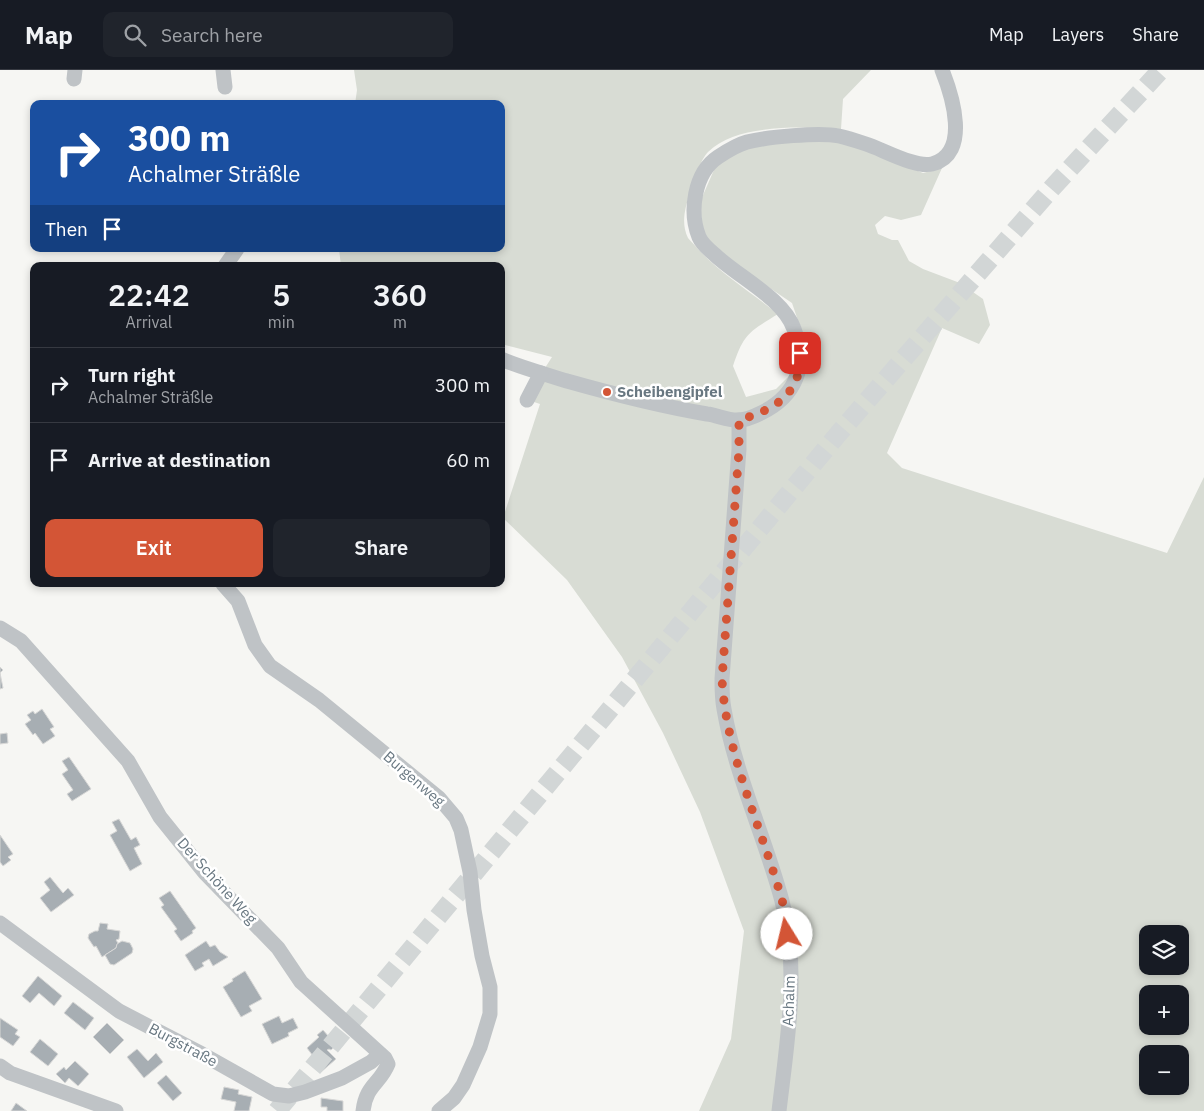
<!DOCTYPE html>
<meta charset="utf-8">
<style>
body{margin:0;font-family:"IBM Plex Sans",sans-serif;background:#20242c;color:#f1f3f6;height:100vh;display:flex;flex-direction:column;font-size:19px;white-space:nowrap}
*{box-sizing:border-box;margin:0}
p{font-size:16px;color:#9ea1a6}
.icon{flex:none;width:28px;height:28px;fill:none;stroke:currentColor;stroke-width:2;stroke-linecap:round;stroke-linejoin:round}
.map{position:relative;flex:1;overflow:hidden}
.drawer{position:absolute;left:30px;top:192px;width:475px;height:325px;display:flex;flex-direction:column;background:#171b24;border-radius:10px;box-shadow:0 2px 8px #0003}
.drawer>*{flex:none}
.banner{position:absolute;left:30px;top:30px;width:475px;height:152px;border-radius:10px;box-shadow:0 2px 8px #0003;background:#1a4fa0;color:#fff;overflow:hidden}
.fabs{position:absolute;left:1139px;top:855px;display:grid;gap:10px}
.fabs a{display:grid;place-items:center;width:50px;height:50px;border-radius:10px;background:#171b24;box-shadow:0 2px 8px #0003;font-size:25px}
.pin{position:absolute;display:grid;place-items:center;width:42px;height:42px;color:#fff;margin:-21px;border-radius:10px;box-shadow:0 2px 8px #0006}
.me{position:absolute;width:55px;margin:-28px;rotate:351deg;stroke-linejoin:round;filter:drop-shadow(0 0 4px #0008)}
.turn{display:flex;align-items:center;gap:18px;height:105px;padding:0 15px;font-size:22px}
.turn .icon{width:65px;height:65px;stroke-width:2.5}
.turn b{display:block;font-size:35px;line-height:42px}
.then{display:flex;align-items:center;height:48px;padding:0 15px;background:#0003;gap:10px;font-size:19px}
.eta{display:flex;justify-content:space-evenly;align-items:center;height:85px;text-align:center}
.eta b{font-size:30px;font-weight:600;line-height:35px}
.action{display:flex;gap:10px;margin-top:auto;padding:10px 15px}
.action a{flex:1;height:58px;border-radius:10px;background:#d35536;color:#fff;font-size:20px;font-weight:600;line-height:58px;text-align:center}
.action a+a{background:#20242c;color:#f1f3f6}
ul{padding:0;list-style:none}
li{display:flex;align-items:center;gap:15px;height:75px;padding:0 15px;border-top:1px solid #363941}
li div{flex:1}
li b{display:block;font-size:19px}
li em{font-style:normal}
header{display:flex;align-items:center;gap:30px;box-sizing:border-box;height:70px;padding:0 25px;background:#171b24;border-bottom:1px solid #363941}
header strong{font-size:24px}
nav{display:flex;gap:28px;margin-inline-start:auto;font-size:18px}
.search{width:350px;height:45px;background:#20242c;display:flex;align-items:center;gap:12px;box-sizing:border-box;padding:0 18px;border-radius:10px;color:#9ea1a6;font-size:19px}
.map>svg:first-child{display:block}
.green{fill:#d8dcd4;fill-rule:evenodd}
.building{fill:#a7aeb3;stroke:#d7d7d6}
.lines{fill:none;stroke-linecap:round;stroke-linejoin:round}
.major-tunnel{stroke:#d2d6d6;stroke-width:19;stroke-dasharray:19 9;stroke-linecap:butt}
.minor{stroke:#bfc3c6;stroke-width:15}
.route{stroke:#d35536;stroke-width:9;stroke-dasharray:0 16.2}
.poi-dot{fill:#d35536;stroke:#fff;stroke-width:2}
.labels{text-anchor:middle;stroke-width:5;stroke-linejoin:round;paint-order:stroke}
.poi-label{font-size:15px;font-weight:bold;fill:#687781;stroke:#fff;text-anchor:start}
.street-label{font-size:15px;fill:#687781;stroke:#fff}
</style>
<header>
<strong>Map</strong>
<div class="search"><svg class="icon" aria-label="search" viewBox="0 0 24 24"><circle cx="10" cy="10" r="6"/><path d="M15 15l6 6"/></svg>Search here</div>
<nav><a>Map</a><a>Layers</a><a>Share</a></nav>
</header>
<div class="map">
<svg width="1204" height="1041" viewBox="0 0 1204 1041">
<rect width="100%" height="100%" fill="#f6f6f3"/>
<path class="green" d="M354,0h517l-28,29 -2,30c-38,-2 -104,-6 -133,23 -7,7 -14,27 -17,38 -5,15 -11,32 -3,48 3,4 7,7 10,11 23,25 54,44 80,65 -29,18 -34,19 -45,52l13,31 30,-8 15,-15 10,6 6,-15 -1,-21 -14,-41 -71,-48 -18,-16 -3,-37 17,-39 16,-12 27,-7 74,-4 35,11 54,22 19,-5 -21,47 -20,5 -16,-4 -10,9 3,9 14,6h6l11,21 14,8 37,14 23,16 7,26 -11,19 -37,-16 -55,125 15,15 265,85 37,-76v634h-505l32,-72 13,-108 -44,-119 -37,-79 -41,-76 -55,-77 -64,-62 37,-114 -15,-5 27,-42 -51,-13v-78h-160l-2,-17h162v-145h-146l2,-14zM1148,864h32v32h-32zM1148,924h32v32h-32zM1148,984h32v32h-32z"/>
<g class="building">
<polygon points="0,597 3,600 0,603 3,618 0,619"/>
<polygon points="42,639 54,657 50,659 55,666 43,674 35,663 33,665 25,654 31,650 27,645 33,641 35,644"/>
<polygon points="7,663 8,673 0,674 0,664"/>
<polygon points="69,687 91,719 72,731 67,724 73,720 62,704 68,700 62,691"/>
<polygon points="119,749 131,770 136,767 140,775 134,778 142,794 130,801 110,765 117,761 112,752"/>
<polygon points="0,765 13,784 8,787 11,790 3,796 0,792"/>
<polygon points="50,807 63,823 68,818 74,825 51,842 40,828 50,820 44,812"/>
<polygon points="170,821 196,858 192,861 193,863 181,871 174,861 177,859 161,837 164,835 159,828"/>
<polygon points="100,853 108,854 107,859 120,861 119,869 116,870 118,873 116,878 102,887 96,876 94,877 88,868 89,864 95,861 98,861"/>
<polygon points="122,871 130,873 133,879 132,883 114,895 110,894 105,885 116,878 117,874"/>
<polygon points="206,871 210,877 215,875 220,882 228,887 213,896 209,889 202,893 204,896 195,901 185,885"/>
<polygon points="245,901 262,929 249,936 252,941 241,947 223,917 233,911 232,909"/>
<polygon points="38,906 62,926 54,936 39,923 30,933 22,926"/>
<polygon points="73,932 94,948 85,960 64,943"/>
<polygon points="279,946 282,953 293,948 298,958 288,963 289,966 272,974 262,954"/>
<polygon points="0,948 18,960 15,964 20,967 13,976 0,967"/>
<polygon points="107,953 124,970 110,984 93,967"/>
<polygon points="323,960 336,975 331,980 329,979 327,980 336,989 321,1002 317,997 322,992 318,988 316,990 307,978 319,967 317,965"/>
<polygon points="40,969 58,984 48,996 30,982"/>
<polygon points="137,979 148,991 156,983 163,992 144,1008 127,987"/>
<polygon points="75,991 89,1004 78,1016 69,1008 65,1013 56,1004 64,997 66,1000"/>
<polygon points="166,1005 182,1023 173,1031 157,1013"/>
<polygon points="224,1017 239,1020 238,1024 252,1027 249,1041 234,1041 236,1032 221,1029"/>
<polygon points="321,1028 343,1031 343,1041 327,1041 327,1037 321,1037"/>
<polygon points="16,1033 27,1041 11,1041"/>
</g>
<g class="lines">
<polyline class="major-tunnel" points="277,1041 839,363 1052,118 1161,0"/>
<g class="minor">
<polyline points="223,0 225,17"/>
<polyline points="74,9 75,0"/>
<polyline points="225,196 237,179"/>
<path d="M501,289c21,9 44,15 66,22 46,13 93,25 140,33 10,1 22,7 32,6 6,0 16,-4 22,-7 35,-17 47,-47 33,-84 -11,-31 -56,-52 -80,-75 -6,-5 -12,-10 -15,-17 -10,-25 -5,-64 19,-80 9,-6 18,-12 29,-15 20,-5 72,-10 92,-6 9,2 18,5 27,8 16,5 49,24 66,20 39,-10 20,-69 10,-94"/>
<polyline points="527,330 541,303"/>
<path d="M739,350v29l-17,230c0,10 0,20 2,30 11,65 41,128 58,192 18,68 5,141 -3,210"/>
<polyline points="223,514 238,531 255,575 270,596 319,630 439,728 456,748 461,760 470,802 474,840 482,886 490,917 490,944 480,977 463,1015 454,1028 439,1041"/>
<path d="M0,558l21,13 107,120 32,56 45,56 73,75 23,34 84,76 3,6c-8,20 -22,21 -25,47"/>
<polyline points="0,853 119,941 202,984 273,1024 289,1026 305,1022 342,1008 371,992 380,984"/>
<polyline points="0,996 10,1003 116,1041"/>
</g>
</g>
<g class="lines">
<path class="route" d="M787,864c-2,-11 -2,-23 -5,-34 -21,-74 -56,-145 -60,-221l17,-229v-30c34,-10 63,-25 61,-67"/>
</g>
<circle class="poi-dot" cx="607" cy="322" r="5"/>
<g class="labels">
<g class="poi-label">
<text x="617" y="327">Scheibengipfel</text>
</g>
<g class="street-label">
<text transform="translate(414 709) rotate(41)" y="5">Burgenweg</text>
<text transform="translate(217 811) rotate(48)" y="5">Der Schöne Weg</text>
<text transform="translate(789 931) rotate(-88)" y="5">Achalm</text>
<text transform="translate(183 975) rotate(28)" y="5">Burgstraße</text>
</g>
</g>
</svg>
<div class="fabs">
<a><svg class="icon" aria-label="layers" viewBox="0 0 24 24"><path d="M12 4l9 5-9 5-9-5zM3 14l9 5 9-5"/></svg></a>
<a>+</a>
<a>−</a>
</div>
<div class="pin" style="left:800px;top:283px;background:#d93025"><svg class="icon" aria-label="arrive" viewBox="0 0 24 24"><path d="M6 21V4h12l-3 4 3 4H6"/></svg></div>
<svg class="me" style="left:787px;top:864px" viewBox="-20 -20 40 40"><circle r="19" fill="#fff"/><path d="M0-13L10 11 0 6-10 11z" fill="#d35536"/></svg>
<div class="banner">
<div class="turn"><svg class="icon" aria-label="right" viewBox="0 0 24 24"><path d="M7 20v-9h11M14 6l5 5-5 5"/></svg><div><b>300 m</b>Achalmer Sträßle</div></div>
<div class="then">Then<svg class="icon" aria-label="arrive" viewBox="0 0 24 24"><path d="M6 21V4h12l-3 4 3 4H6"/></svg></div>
</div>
<section class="drawer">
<div class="eta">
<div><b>22:42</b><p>Arrival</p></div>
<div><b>5</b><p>min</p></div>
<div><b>360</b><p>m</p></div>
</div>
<ul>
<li><svg class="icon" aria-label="right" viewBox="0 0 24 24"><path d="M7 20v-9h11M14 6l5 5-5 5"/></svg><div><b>Turn right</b><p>Achalmer Sträßle</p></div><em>300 m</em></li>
<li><svg class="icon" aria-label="arrive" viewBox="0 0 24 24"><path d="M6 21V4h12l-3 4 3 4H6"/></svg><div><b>Arrive at destination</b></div><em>60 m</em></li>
</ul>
<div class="action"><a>Exit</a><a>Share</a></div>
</section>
</div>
